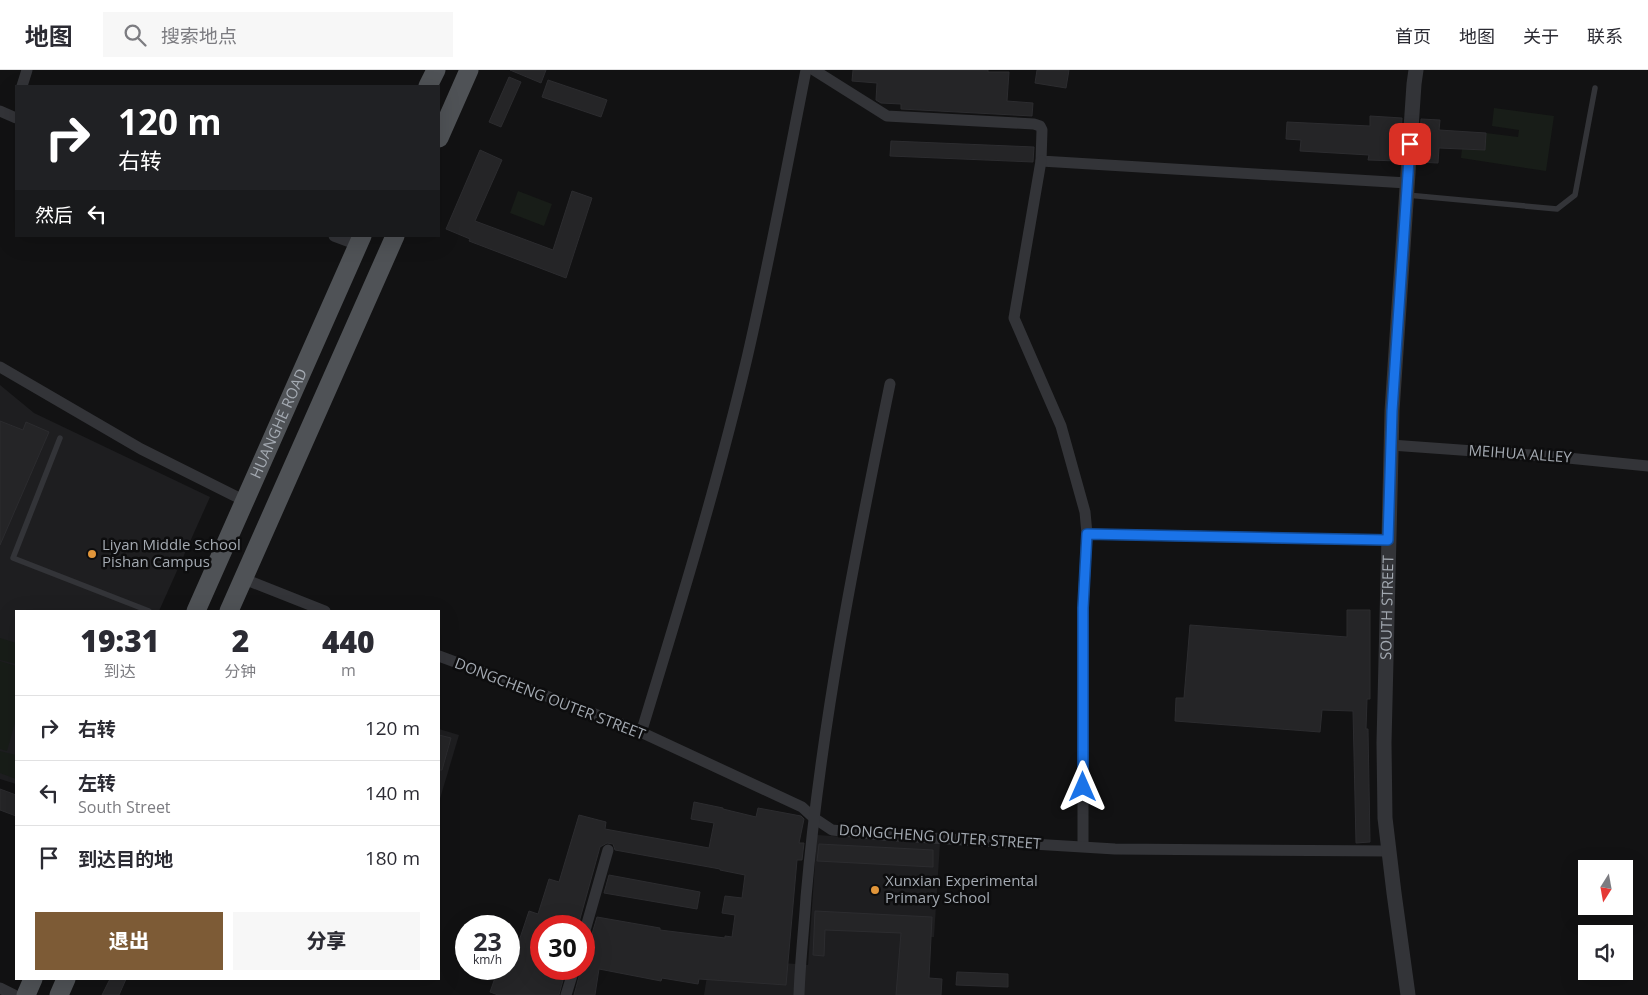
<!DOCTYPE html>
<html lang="zh">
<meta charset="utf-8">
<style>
body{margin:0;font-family:"Open Sans","Noto Sans SC",sans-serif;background:#f7f7f7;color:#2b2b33;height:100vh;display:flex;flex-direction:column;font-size:19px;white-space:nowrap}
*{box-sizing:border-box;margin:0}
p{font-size:16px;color:#7c7c81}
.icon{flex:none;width:28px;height:28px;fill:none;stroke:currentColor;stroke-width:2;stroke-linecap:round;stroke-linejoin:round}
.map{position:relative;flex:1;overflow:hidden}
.side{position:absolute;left:15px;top:540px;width:425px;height:370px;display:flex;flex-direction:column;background:#fff;border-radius:0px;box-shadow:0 5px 20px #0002}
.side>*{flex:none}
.guide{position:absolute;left:15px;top:15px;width:425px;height:152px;border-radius:0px;box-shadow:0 5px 20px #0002;background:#202124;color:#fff;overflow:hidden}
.needle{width:32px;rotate:191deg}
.buttons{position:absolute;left:1578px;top:790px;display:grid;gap:10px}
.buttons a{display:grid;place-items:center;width:55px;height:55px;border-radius:0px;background:#fff;box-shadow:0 5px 20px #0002;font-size:25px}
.speed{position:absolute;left:455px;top:845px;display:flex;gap:10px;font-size:25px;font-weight:700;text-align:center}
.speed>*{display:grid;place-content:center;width:65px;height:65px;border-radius:50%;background:#fff;box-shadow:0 5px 20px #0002;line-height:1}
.speed small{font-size:12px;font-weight:400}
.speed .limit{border:8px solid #d22;background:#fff;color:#111}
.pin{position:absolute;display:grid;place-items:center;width:42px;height:42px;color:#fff;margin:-21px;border-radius:10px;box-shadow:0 2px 8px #0006}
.me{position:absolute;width:55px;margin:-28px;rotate:0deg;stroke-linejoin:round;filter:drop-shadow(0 0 4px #0008)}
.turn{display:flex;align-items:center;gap:18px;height:105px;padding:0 20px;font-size:22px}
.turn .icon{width:65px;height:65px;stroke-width:2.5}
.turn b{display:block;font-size:35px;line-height:42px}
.then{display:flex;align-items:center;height:48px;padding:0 20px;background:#0003;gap:10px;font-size:19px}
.eta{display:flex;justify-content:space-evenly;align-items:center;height:85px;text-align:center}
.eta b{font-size:30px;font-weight:800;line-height:35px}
.action{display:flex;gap:10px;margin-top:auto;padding:10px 20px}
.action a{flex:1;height:58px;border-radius:0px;background:#7d5b36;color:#fff;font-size:20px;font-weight:800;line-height:58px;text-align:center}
.action a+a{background:#f7f7f7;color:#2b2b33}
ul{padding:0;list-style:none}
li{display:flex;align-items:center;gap:15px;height:65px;padding:0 20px;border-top:1px solid #e1e1e2}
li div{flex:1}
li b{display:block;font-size:19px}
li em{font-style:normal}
header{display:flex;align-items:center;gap:30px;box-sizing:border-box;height:70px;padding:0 25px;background:#fff;border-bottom:1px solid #e1e1e2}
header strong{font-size:24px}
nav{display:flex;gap:28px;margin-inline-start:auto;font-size:18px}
.search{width:350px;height:45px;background:#f7f7f7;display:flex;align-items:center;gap:12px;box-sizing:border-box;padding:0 18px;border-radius:0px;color:#7c7c81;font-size:19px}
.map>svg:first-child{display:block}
.built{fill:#1e1e20}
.green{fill:#181d18}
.building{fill:#252527;stroke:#2c2c2f}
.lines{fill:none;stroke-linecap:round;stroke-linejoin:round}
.service{stroke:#333438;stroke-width:5.5}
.minor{stroke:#333438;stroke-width:11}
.tertiary{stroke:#333438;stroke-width:15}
.primary{stroke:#4f5256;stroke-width:19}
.route-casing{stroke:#114b97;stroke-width:12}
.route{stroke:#1a73e8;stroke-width:9}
.poi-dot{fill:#e2963a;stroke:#0d0d0e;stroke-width:2}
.labels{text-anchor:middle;stroke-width:5;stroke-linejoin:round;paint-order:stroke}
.street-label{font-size:15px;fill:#a4aab2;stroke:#0d0d0e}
.poi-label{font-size:15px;fill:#a4aab2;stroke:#0d0d0e;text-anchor:start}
</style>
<header>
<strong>地图</strong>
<div class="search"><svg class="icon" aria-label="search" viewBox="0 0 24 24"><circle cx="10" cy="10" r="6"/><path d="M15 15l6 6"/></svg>搜索地点</div>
<nav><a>首页</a><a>地图</a><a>关于</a><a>联系</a></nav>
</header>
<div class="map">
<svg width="1648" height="925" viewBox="0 0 1648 925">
<rect width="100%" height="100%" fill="#121213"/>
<g class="built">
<polygon points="0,315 34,343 210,427 159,541 16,541 16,714 0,709"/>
<polygon points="439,659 459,665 439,732"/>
<polygon points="817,765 940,773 934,867 926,867 922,925 704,925 710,887 808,895"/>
</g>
<g class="green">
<polygon points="1494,38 1554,46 1546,101 1461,88 1462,79 1485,80 1486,63 1518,67 1519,60 1492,56"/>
<polygon points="518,121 552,134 544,156 510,143"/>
<polygon points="0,568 16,573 16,594 0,590"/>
<polygon points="0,591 16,596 16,649 7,681 0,679"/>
<polygon points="0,681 16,685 16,709 0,703"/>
</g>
<g class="building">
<polygon points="510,0 546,0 541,13"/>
<polygon points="853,0 988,0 988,2 1009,2 1007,31 1033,33 1032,46 901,39 901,34 881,33 876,30 877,13 852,11"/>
<polygon points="1037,0 1069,0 1066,18 1035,13"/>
<polygon points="509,7 521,12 501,57 489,52"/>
<polygon points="548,10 607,30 601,47 542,27"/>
<polygon points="1370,46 1402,48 1399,91 1368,90 1369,85 1300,81 1301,70 1286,69 1287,52 1370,56"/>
<polygon points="1421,49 1440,50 1439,60 1486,63 1485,80 1439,78 1438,93 1418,92"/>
<polygon points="891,71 1034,77 1033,92 890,86"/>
<polygon points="480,80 502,90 475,151 553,180 572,121 592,128 566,208 469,171 470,169 446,159"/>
<polygon points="0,351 23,360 26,352 49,362 0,475"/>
<polygon points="1347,540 1370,540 1370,629 1367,629 1366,659 1368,659 1370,772 1356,773 1353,641 1322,640 1320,662 1175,651 1176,628 1184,628 1190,555 1347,567"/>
<polygon points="439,665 451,668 442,700 439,700"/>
<polygon points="0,719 16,725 16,746 0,740"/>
<polygon points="694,732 723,738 723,739 756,747 758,738 801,746 804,749 799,773 804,773 802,790 797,790 786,915 699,909 698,914 662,908 661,911 599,899 595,925 574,925 581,899 585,899 591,867 597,847 660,858 660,860 725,868 725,866 732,867 735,845 722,843 725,826 742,828 745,805 720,800 720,799 615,780 613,774 607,773 600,777 578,856 541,856 541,899 566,899 559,925 498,925 490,922 496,905 498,906 500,899 509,899 509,882 512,872 518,874 529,841 538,844 549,809 559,812 579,745 606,752 605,759 709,778 714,753 691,749"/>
<polygon points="819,774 933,780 933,797 817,791"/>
<polygon points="609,805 700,822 697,839 604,823"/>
<polygon points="815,841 932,847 929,908 942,909 941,925 896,925 901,863 825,860 824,886 813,885"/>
<polygon points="957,902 1008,904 1008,917 956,915"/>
<polygon points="110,909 126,909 119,925 102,925"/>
</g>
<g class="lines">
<g class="service">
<polyline points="1407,125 1557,139 1575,125 1595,18"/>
<polyline points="60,368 13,488 149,541"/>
</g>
<g class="minor">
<polyline points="814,0 887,46 1034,54 1040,56 1042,60 1041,91 1407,113"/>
<polyline points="22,16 27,0"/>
<polyline points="0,41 16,48"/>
<polyline points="1041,91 1014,248 1061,356 1085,442 1087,464 1083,538 1083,776"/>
<polyline points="334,166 358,175"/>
<polyline points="0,297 141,379 245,431"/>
<polyline points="1391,375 1558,387 1648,396"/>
<polyline points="1087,464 1388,470"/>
<polyline points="244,509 325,541"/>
<polyline points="439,586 632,658 802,737 814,748 832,760 882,765 1115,779 1389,781"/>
<path d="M641,663c38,-124 76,-248 106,-375 22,-95 40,-192 59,-288"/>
<polyline points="584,864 608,780"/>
<polyline points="0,918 14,925"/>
<polyline points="566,925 574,899"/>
<path d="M799,925c1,-33 5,-66 7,-98 15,-173 49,-343 84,-513"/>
</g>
<path class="tertiary" id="s1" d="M1408,925l-14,-102 -9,-75 -1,-75 8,-332 22,-327 2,-14"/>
<g class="primary">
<polyline points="428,16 436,0"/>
<polyline points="439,68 469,0"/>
<path id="s2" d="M196,541l166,-375"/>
<polyline points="229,541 395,166"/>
<polyline points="26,925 33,909"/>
<polyline points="59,925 66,909"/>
</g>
</g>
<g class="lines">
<defs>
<polyline id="route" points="1083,717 1083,538 1087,464 1388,470 1392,341 1410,74"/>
</defs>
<use href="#route" class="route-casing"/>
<use href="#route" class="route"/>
</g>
<g class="poi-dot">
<circle cx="92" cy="484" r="5"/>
<circle cx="875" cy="820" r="5"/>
</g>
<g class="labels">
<g class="street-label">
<text dy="5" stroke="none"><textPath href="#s2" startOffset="205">HUANGHE ROAD</textPath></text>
<text transform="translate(1520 384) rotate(4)" y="5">MEIHUA ALLEY</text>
<text dy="5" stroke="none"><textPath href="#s1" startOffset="389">SOUTH STREET</textPath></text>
<text transform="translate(550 629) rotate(21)" y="5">DONGCHENG OUTER STREET</text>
<text transform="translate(940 767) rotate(4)" y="5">DONGCHENG OUTER STREET</text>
</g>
<g class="poi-label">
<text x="102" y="480">Liyan Middle School<tspan x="102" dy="17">Pishan Campus</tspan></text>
<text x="885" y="816">Xunxian Experimental<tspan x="885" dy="17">Primary School</tspan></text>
</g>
</g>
</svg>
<div class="buttons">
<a><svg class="needle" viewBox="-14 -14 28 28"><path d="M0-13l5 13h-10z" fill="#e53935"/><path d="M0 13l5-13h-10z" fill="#7c7c81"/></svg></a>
<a><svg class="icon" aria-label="sound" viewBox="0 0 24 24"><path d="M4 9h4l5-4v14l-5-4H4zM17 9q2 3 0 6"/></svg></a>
</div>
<div class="speed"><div>23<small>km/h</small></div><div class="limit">30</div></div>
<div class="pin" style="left:1410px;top:74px;background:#d93025"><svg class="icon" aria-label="arrive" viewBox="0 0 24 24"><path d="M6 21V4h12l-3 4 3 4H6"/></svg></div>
<svg class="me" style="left:1083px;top:717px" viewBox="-20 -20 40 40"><path d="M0-17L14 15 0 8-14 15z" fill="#1a73e8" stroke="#fff" stroke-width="4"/></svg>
<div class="guide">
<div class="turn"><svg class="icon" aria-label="right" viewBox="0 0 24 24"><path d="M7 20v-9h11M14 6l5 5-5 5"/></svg><div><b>120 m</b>右转</div></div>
<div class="then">然后<svg class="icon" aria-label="left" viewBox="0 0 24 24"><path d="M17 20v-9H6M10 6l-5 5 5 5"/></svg></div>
</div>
<section class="side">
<div class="eta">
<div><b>19:31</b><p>到达</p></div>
<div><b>2</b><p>分钟</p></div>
<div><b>440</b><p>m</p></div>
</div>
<ul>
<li><svg class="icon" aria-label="right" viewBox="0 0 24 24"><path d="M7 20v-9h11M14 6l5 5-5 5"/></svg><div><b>右转</b></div><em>120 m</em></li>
<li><svg class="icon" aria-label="left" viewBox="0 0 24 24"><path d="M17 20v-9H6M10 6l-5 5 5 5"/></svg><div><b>左转</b><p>South Street</p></div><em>140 m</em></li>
<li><svg class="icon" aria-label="arrive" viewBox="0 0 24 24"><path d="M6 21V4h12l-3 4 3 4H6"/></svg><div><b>到达目的地</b></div><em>180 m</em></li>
</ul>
<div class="action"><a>退出</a><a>分享</a></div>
</section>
</div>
